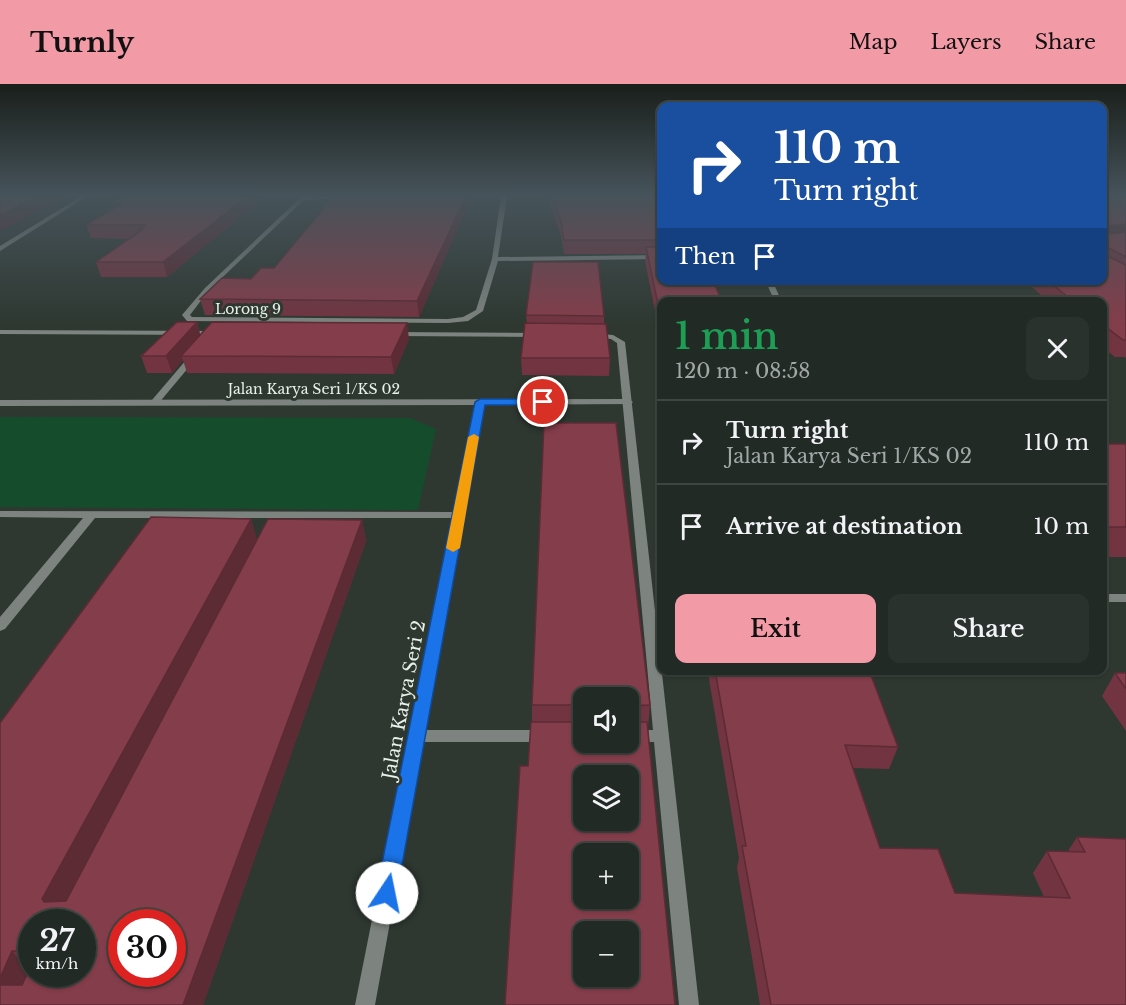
<!DOCTYPE html>
<meta charset="utf-8">
<style>
body{margin:0;font-family:"Libre Baskerville",serif;background:#2a322d;color:#f1f3f6;height:100vh;display:flex;flex-direction:column;font-size:22px;white-space:nowrap}
*{box-sizing:border-box;margin:0}
p{font-size:20px;color:#a2a7a7}
.icon{flex:none;width:33px;height:33px;fill:none;stroke:currentColor;stroke-width:2;stroke-linecap:round;stroke-linejoin:round}
.map{position:relative;flex:1;overflow:hidden}
.side{position:absolute;left:657px;top:213px;width:450px;height:378px;display:flex;flex-direction:column;background:#222a25;border-radius:12px;box-shadow:0 2px 4px #0004,0 0 0 2px #3f4642}
.side>*{flex:none}
.banner{position:absolute;left:657px;top:18px;width:450px;height:183px;border-radius:12px;box-shadow:0 2px 4px #0004,0 0 0 2px #3f4642;background:#1a4fa0;color:#fff;overflow:hidden}
.tools{position:absolute;left:573px;top:603px;display:grid;gap:12px}
.tools a{display:grid;place-items:center;width:66px;height:66px;border-radius:12px;background:#222a25;box-shadow:0 2px 4px #0004,0 0 0 2px #3f4642;font-size:30px}
.speed{position:absolute;left:18px;top:825px;display:flex;gap:12px;font-size:30px;font-weight:700;text-align:center}
.speed>*{display:grid;place-content:center;width:78px;height:78px;border-radius:50%;background:#222a25;box-shadow:0 2px 4px #0004,0 0 0 2px #3f4642;line-height:1}
.speed small{font-size:15px;font-weight:400}
.speed .limit{border:9px solid #d22;background:#fff;color:#111}
.pin{position:absolute;display:grid;place-items:center;width:51px;height:51px;color:#fff;margin:-26px;border:3px solid #fff;border-radius:50%;box-shadow:0 2px 6px #0007}
.me{position:absolute;width:66px;margin:-33px;rotate:11deg;stroke-linejoin:round;filter:drop-shadow(0 0 4px #0008)}
.turn{display:flex;align-items:center;gap:21px;height:126px;padding:0 18px;font-size:27px}
.turn .icon{width:78px;height:78px;stroke-width:2.5}
.turn b{display:block;font-size:42px;line-height:51px}
.then{display:flex;align-items:center;height:57px;padding:0 18px;background:#0003;gap:12px;font-size:22px}
.round{display:grid;place-items:center;flex:none;width:63px;height:63px;border-radius:12px;background:#2a322d}
.headline{display:flex;align-items:center;justify-content:space-between;height:102px;padding:0 18px}
h1{font-size:36px;font-weight:600;line-height:45px;color:#1e9e55}
.action{display:flex;gap:12px;margin-top:auto;padding:12px 18px}
.action a{flex:1;height:69px;border-radius:12px;background:#f39aa7;color:#111;font-size:24px;font-weight:600;line-height:69px;text-align:center}
.action a+a{background:#2a322d;color:#f1f3f6}
ul{padding:0;list-style:none}
li{display:flex;align-items:center;gap:18px;height:84px;padding:0 18px;border-top:2px solid #3f4642}
li div{flex:1}
li b{display:block;font-size:22px}
li em{font-style:normal}
header{display:flex;align-items:center;gap:36px;box-sizing:border-box;height:84px;padding:0 30px;background:#f39aa7;color:#111}
header strong{font-size:28px}
nav{display:flex;gap:33px;margin-inline-start:auto;font-size:21px}
.map>svg:first-child{display:block}
.green{fill:#154d2c}
.lines{fill:none;stroke-linecap:round;stroke-linejoin:round}
.service{fill:#7d837f;fill-rule:evenodd}
.minor{fill:#7d837f;fill-rule:evenodd}
.wall{fill:#723440;fill-rule:evenodd}
.shaded-wall{fill:#5c2b34}
.building{fill:#843d4a;stroke:#5c2b34;stroke-width:1.5;fill-rule:evenodd}
.route{fill:#1a73e8;stroke:#114b97;stroke-width:1.5}
.slow{fill:#f59e0b}
.labels{text-anchor:middle;stroke-width:6;stroke-linejoin:round;paint-order:stroke}
.far-street-label{font-size:14px;fill:#e9f0eb;stroke:#2e3831}
.near-street-label{font-size:18px;fill:#e9f0eb;stroke:#2e3831}
</style>
<header>
<strong>Turnly</strong>
<nav><a>Map</a><a>Layers</a><a>Share</a></nav>
</header>
<div class="map">
<svg width="1126" height="921" viewBox="0 0 1126 921">
<rect width="100%" height="100%" fill="#2e3831"/>
<polygon class="green" points="0,333 410,334 436,345 418,426 0,423"/>
<g class="lines">
<g class="service">
<polygon points="0,246 218,247 222,249 218,251 0,250"/>
<polygon points="391,248 539,249 543,251 539,253 394,252 391,252"/>
<polygon points="589,249 613,251 625,258 699,921 679,921 654,658 628,658 628,646 653,646 617,259 611,255 589,253"/>
<polygon points="192,269 199,271 158,320 152,320 152,316"/>
<polygon points="417,646 544,646 550,648 552,652 550,656 544,658 417,658 411,656 409,652 411,648"/>
</g>
<g class="minor">
<polygon points="82,112 88,112 0,167 0,162"/>
<polygon points="302,112 350,114 304,116 209,206 190,231 192,233 448,235 463,233 476,226 492,175 501,112 507,112 498,173 662,171 662,175 498,177 483,227 468,237 448,239 187,237 182,231 205,204"/>
<polygon points="765,196 772,196 782,218 775,218"/>
<polygon points="628,315 633,318 631,320 484,321 375,921 355,921 452,434 95,434 5,545 0,547 0,533 83,434 0,433 0,427 453,428 475,321 0,322 0,316"/>
<rect x="1102" y="510" width="24" height="8"/>
</g>
</g>
<g class="wall">
<polygon points="113,112 266,112 167,193 101,193 96,178 130,155 91,154 86,141 119,121"/>
<polygon points="334,112 472,112 419,233 205,231 200,215 274,184"/>
<polygon points="547,112 662,112 662,262 645,177 646,170 564,170 561,152"/>
<polygon points="1102,112 1126,112 1126,274 1125,273 1115,273 1102,263 1102,218 1049,218 1024,196 1102,196"/>
<polygon points="526,231 604,232 604,240 610,274 609,292 522,291 521,274 527,239"/>
<polygon points="197,238 200,251 409,255 394,290 187,289 183,276 172,289 147,289 141,272"/>
<path d="M544,339h72l34,282 -2,22 27,278h-170l15,-239h8l3,-44h1v-17zM584,614h44v44h-44zM584,692h44v44h-44zM584,770h44v44h-44zM584,848h44v44h-44z"/>
<rect x="1102" y="360" width="24" height="113"/>
<path d="M151,433l100,2 6,21 -47,89 58,-110 94,1 4,21 -163,464h-203v-282zM32,838h50v52h-50zM122,838h50v52h-50z"/>
<polygon points="710,586 869,586 898,663 889,685 853,684 880,764 955,809 1044,813 1033,789 1047,767 1068,767 1077,753 1126,755 1126,921 760,921 737,784 739,774 709,595"/>
<polygon points="1115,589 1126,589 1126,647 1102,612"/>
</g>
<g class="shaded-wall">
<polygon points="37,112 65,112 0,147 0,131"/>
<polygon points="248,112 266,112 167,193 163,178"/>
<polygon points="466,112 472,112 419,233 417,217"/>
<polygon points="1126,140 1126,153 1102,155 1106,142"/>
<polygon points="197,238 201,254 181,272 183,276 172,289 166,272"/>
<polygon points="407,239 409,255 394,290 391,273"/>
<polygon points="251,435 257,456 58,837 42,815"/>
<polygon points="362,436 366,457 203,921 183,921"/>
<polygon points="12,867 30,889 16,921 0,905 0,894"/>
</g>
<g class="building">
<polygon points="0,112 37,112 0,131"/>
<polygon points="117,112 248,112 163,178 96,178 143,145 139,145 145,141 86,141 121,120"/>
<polygon points="334,112 466,112 417,217 200,215 222,194 251,195 261,184 274,184"/>
<polygon points="552,112 662,112 662,156 564,156 561,138"/>
<polygon points="1102,112 1123,112 1126,113 1126,126 1125,126 1126,126 1126,140 1106,142 1105,147 1108,150 1126,148 1126,173 1109,164 1106,164 1105,171 1126,181 1126,256 1123,256 1102,240 1102,218 1074,218 1047,196 1102,196"/>
<polygon points="646,163 662,163 662,196 713,196 722,218 662,218 662,239"/>
<polygon points="533,178 598,178 604,232 526,231"/>
<polygon points="177,238 197,238 166,272 141,272"/>
<polygon points="212,238 407,239 391,273 181,272"/>
<polygon points="525,239 606,240 610,274 521,274"/>
<polygon points="544,339 616,339 650,621 628,622 628,614 584,614 584,621 532,621"/>
<rect x="1102" y="360" width="24" height="83"/>
<path d="M151,433l100,2 -209,380 2,3 22,-1 202,-382 94,1 -179,485h-183v-20h22l10,-21v10h50v-52h-50v29h-20l-12,27v-255zM122,838h50v52h-50z"/>
<polygon points="715,586 869,586 898,663 845,661 880,764 938,765 955,809 1070,814 1047,767 1085,768 1077,753 1126,755 1126,921 771,921 742,762 746,762"/>
<polygon points="1115,589 1126,589 1126,605"/>
<path d="M628,636l2,2h17l28,283h-170l15,-239h8l3,-44h53v20h44zM584,692h44v44h-44zM584,770h44v44h-44zM584,848h44v44h-44z"/>
</g>
<linearGradient id="sky" x2="0" y2="1"><stop stop-color="#191f1b"/><stop offset="0.46" stop-color="#46535a"/><stop offset="1" stop-color="#46535a" stop-opacity="0"/></linearGradient>
<rect width="1126" height="241" fill="url(#sky)"/>
<polygon class="route" points="543,315 549,318 547,321 485,321 397,809 394,816 387,819 379,816 376,809 475,318 480,315"/>
<polygon class="slow" points="474,350 479,353 460,464 453,468 446,464 468,353"/>
<g class="labels">
<g class="far-street-label">
<text x="248" y="230">Lorong 9</text>
<text x="314" y="310">Jalan Karya Seri 1/KS 02</text>
</g>
<g class="near-street-label">
<text transform="translate(404 616) rotate(-79)" y="6">Jalan Karya Seri 2</text>
</g>
</g>
</svg>
<div class="tools">
<a><svg class="icon" aria-label="sound" viewBox="0 0 24 24"><path d="M4 9h4l5-4v14l-5-4H4zM17 9q2 3 0 6"/></svg></a>
<a><svg class="icon" aria-label="layers" viewBox="0 0 24 24"><path d="M12 4l9 5-9 5-9-5zM3 14l9 5 9-5"/></svg></a>
<a>+</a>
<a>−</a>
</div>
<div class="speed"><div>27<small>km/h</small></div><div class="limit">30</div></div>
<div class="pin" style="left:543px;top:318px;background:#d93025"><svg class="icon" aria-label="arrive" viewBox="0 0 24 24"><path d="M6 21V4h12l-3 4 3 4H6"/></svg></div>
<svg class="me" style="left:387px;top:809px" viewBox="-20 -20 40 40"><circle r="19" fill="#fff"/><path d="M0-13L10 11 0 6-10 11z" fill="#1a73e8"/></svg>
<div class="banner">
<div class="turn"><svg class="icon" aria-label="right" viewBox="0 0 24 24"><path d="M7 20v-9h11M14 6l5 5-5 5"/></svg><div><b>110 m</b>Turn right</div></div>
<div class="then">Then<svg class="icon" aria-label="arrive" viewBox="0 0 24 24"><path d="M6 21V4h12l-3 4 3 4H6"/></svg></div>
</div>
<section class="side">
<div class="headline"><div><h1>1 min</h1><p>120 m · 08:58</p></div><a class="round"><svg class="icon" aria-label="close" viewBox="0 0 24 24"><path d="M6 6l12 12M18 6L6 18"/></svg></a></div>
<ul>
<li><svg class="icon" aria-label="right" viewBox="0 0 24 24"><path d="M7 20v-9h11M14 6l5 5-5 5"/></svg><div><b>Turn right</b><p>Jalan Karya Seri 1/KS 02</p></div><em>110 m</em></li>
<li><svg class="icon" aria-label="arrive" viewBox="0 0 24 24"><path d="M6 21V4h12l-3 4 3 4H6"/></svg><div><b>Arrive at destination</b></div><em>10 m</em></li>
</ul>
<div class="action"><a>Exit</a><a>Share</a></div>
</section>
</div>
